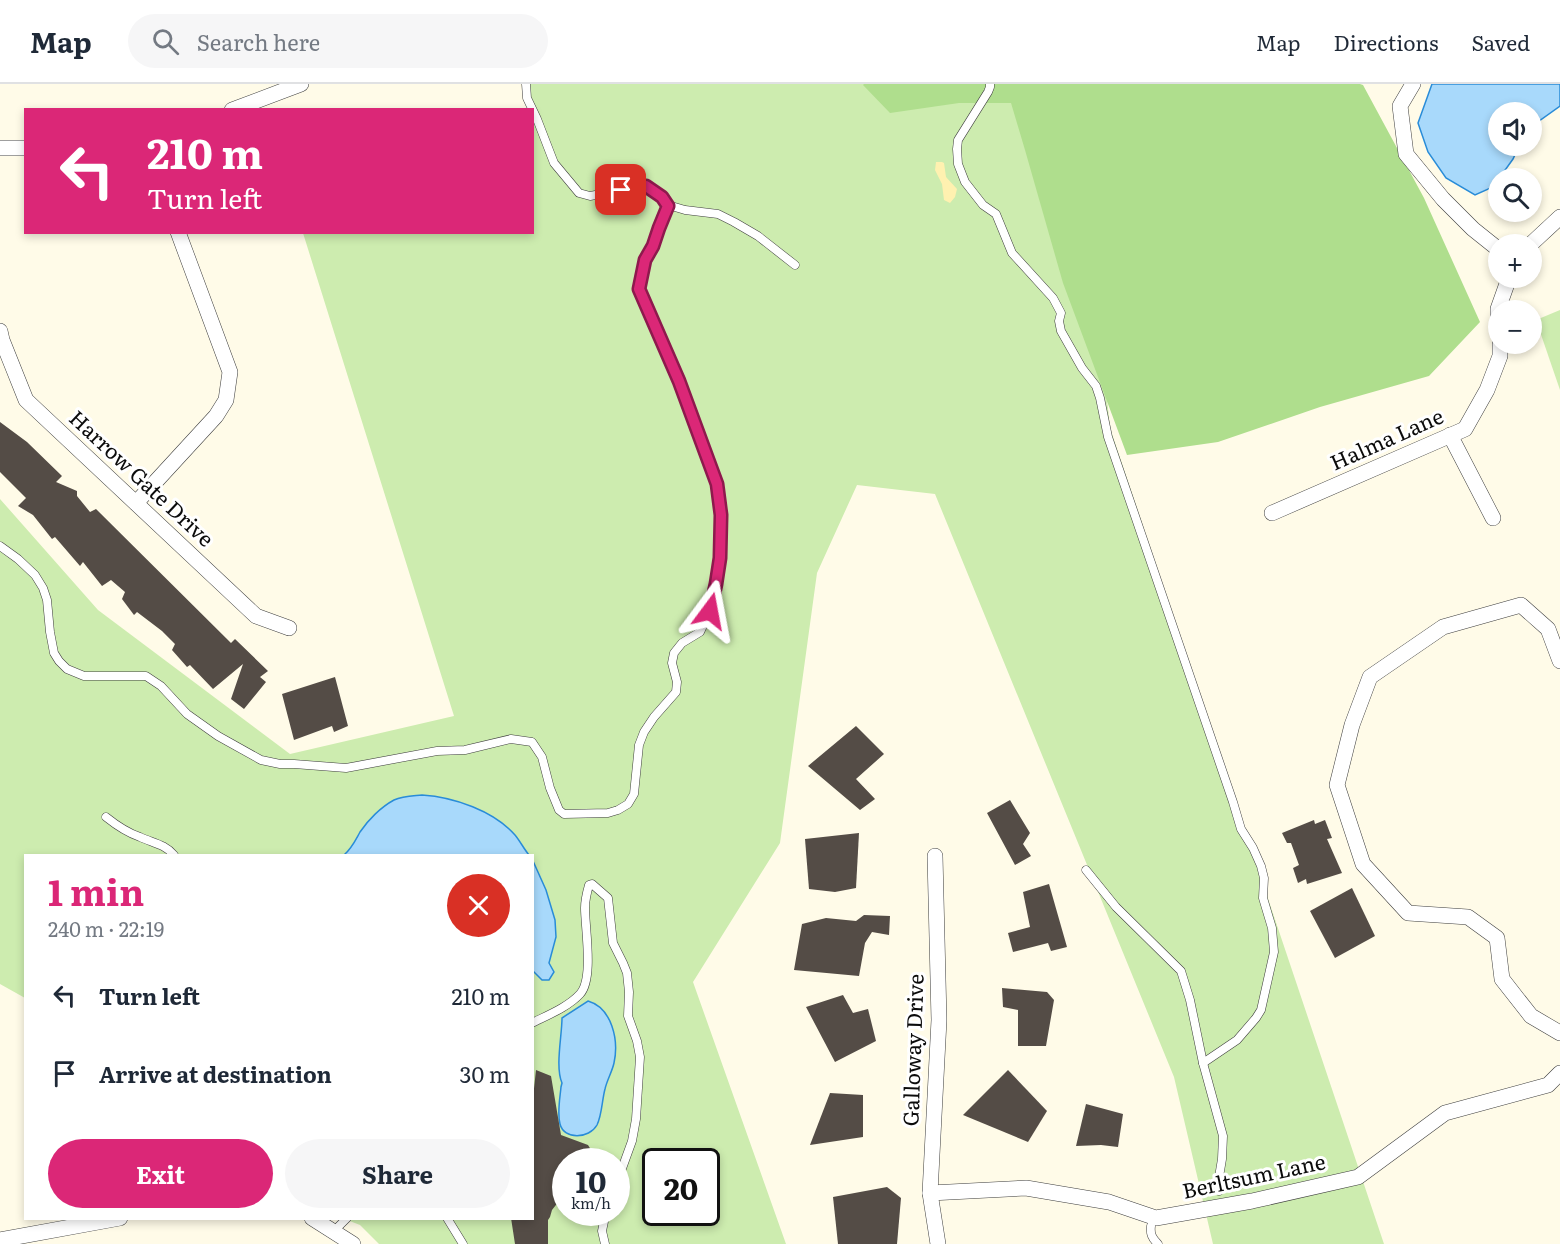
<!DOCTYPE html>
<meta charset="utf-8">
<style>
body{margin:0;font-family:Literata,serif;background:#f6f6f7;color:#1f2937;height:100vh;display:flex;flex-direction:column;font-size:22px;white-space:nowrap}
*{box-sizing:border-box;margin:0}
p{font-size:20px;color:#747a83}
.icon{flex:none;width:33px;height:33px;fill:none;stroke:currentColor;stroke-width:2;stroke-linecap:round;stroke-linejoin:round}
.map{position:relative;flex:1;overflow:hidden}
.details{position:absolute;left:24px;top:770px;width:510px;height:366px;display:flex;flex-direction:column;background:#fff;border-radius:0px;box-shadow:0 3px 9px #0003}
.details>*{flex:none}
.top-card{position:absolute;left:24px;top:24px;width:510px;height:126px;border-radius:0px;box-shadow:0 3px 9px #0003;background:#db2777;color:#fff;overflow:hidden}
.fabs{position:absolute;left:1488px;top:18px;display:grid;gap:12px}
.fabs a{display:grid;place-items:center;width:54px;height:54px;border-radius:50%;background:#fff;box-shadow:0 3px 9px #0003;font-size:30px}
.speed{position:absolute;left:552px;top:1064px;display:flex;gap:12px;font-size:30px;font-weight:700;text-align:center}
.speed>*{display:grid;place-content:center;width:78px;height:78px;border-radius:50%;background:#fff;box-shadow:0 3px 9px #0003;line-height:1}
.speed small{font-size:15px;font-weight:400}
.speed .limit{border:3px solid #111;border-radius:9px;background:#fff;color:#111}
.pin{position:absolute;display:grid;place-items:center;width:51px;height:51px;color:#fff;margin:-26px;border-radius:12px;box-shadow:0 3px 9px #0006}
.me{position:absolute;width:66px;margin:-33px;rotate:13deg;stroke-linejoin:round;filter:drop-shadow(0 0 4px #0008)}
.turn{display:flex;align-items:center;gap:21px;height:126px;padding:0 24px;font-size:27px}
.turn .icon{width:78px;height:78px;stroke-width:2.5}
.turn b{display:block;font-size:42px;line-height:51px}
.round{display:grid;place-items:center;flex:none;width:63px;height:63px;border-radius:32px;background:#f6f6f7}
.head{display:flex;align-items:center;justify-content:space-between;height:102px;padding:0 24px}
h1{font-size:36px;font-weight:700;line-height:45px;color:#db2777}
.button{display:flex;gap:12px;margin-top:auto;padding:12px 24px}
.button a{flex:1;height:69px;border-radius:36px;background:#db2777;color:#fff;font-size:24px;font-weight:700;line-height:69px;text-align:center}
.button a+a{background:#f6f6f7;color:#1f2937}
ul{padding:0;list-style:none}
li{display:flex;align-items:center;gap:18px;height:78px;padding:0 24px}
li div{flex:1}
li b{display:block;font-size:22px}
li em{font-style:normal}
header{display:flex;align-items:center;gap:36px;box-sizing:border-box;height:84px;padding:0 30px;background:#fff;border-bottom:2px solid #e0e1e3}
header strong{font-size:28px}
nav{display:flex;gap:33px;margin-inline-start:auto;font-size:21px}
.search{width:420px;height:54px;background:#f6f6f7;display:flex;align-items:center;gap:15px;box-sizing:border-box;padding:0 21px;border-radius:33px;color:#747a83;font-size:22px}
.map>svg:first-child{display:block}
.green{fill:#cdecaf;fill-rule:evenodd}
.forest{fill:#afde8d}
.sand{fill:#fff1b0}
.water{fill:#a8d9fb;stroke:#298cd8;stroke-width:1.5}
.building{fill:#544c46}
.lines{fill:none;stroke-linecap:round;stroke-linejoin:round}
.service-casing{stroke:#3e3e3e;stroke-width:9}
.minor-casing{stroke:#3e3e3e;stroke-width:16}
.service{stroke:#fff;stroke-width:8}
.minor{stroke:#fff;stroke-width:15}
.route-casing{stroke:#8e194d;stroke-width:15}
.route{stroke:#db2777;stroke-width:10}
.labels{text-anchor:middle;stroke-width:6;stroke-linejoin:round;paint-order:stroke}
.street-label{font-size:21px;fill:#0b0b0b;stroke:#fff}
</style>
<header>
<strong>Map</strong>
<div class="search"><svg class="icon" aria-label="search" viewBox="0 0 24 24"><circle cx="10" cy="10" r="6"/><path d="M15 15l6 6"/></svg>Search here</div>
<nav><a>Map</a><a>Directions</a><a>Saved</a></nav>
</header>
<div class="map">
<svg width="1560" height="1160" viewBox="0 0 1560 1160">
<rect width="100%" height="100%" fill="#fffbe8"/>
<g class="green">
<path d="M522,0h553l35,344 274,816h-171l-39,-167 -239,-583 -78,-9 -40,88 -37,270 -87,139 93,262h-407l-19,-19 -18,-7h190v-363h-506l-1,143 -25,-14v-485l98,111 192,144 164,-38 -151,-483 229,-1v-122l-4,-1zM566,1077h50v51h-50zM656,1077h50v51h-50z"/>
<polygon points="1560,226 1560,306 1536,236"/>
</g>
<polygon class="forest" points="864,0 1360,0 1363,1 1424,114 1480,238 1429,292 1320,323 1218,358 1127,371 1063,199 1025,66 1011,19 959,19 890,29 863,1"/>
<polygon class="sand" points="936,78 942,78 944,79 946,93 957,105 955,113 950,119 944,116 942,100 935,86"/>
<g class="water">
<polygon points="1432,0 1560,0 1560,22 1532,42 1532,28 1498,28 1498,62 1519,62 1513,75 1493,103 1475,111 1446,94 1428,68 1418,39"/>
<path d="M422,711c32,2 72,16 93,40 5,6 9,14 14,20h-185c8,-7 11,-14 16,-23 8,-12 21,-25 34,-32 9,-4 19,-4 28,-5z"/>
<polygon points="533,777 546,806 555,836 556,853 549,879 554,888 549,896 542,896 533,887"/>
<path d="M588,917c24,7 31,39 26,62 -2,9 -7,17 -9,26 -3,11 -3,26 -8,36 -8,14 -33,15 -37,-1 -3,-11 0,-26 1,-37l1,-4c-7,-16 0,-47 0,-65z"/>
</g>
<g class="building">
<polygon points="0,338 27,358 62,392 56,398 77,407 77,412 90,428 96,425 231,559 235,555 268,587 260,593 266,598 244,625 231,615 243,580 213,605 190,581 187,583 172,566 175,560 162,547 137,528 134,531 122,515 125,508 111,496 102,502 83,478 80,482 55,453 52,455 33,431 18,422 26,414 0,388"/>
<polygon points="335,593 348,642 334,648 332,642 294,656 282,610"/>
<polygon points="856,642 884,670 856,695 875,715 860,726 808,682"/>
<polygon points="1010,716 1030,749 1023,760 1031,772 1015,781 987,729"/>
<polygon points="1314,736 1315,740 1325,736 1332,754 1327,755 1342,789 1307,800 1306,795 1298,799 1293,784 1299,781 1291,759 1287,759 1282,749"/>
<polygon points="859,749 856,804 835,808 809,805 805,755"/>
<polygon points="1049,800 1067,863 1051,867 1048,859 1013,868 1008,849 1030,843 1023,808"/>
<polygon points="1352,804 1375,852 1335,874 1310,827"/>
<polygon points="864,831 890,832 889,851 872,848 865,859 859,892 794,886 802,840 826,834 856,837"/>
<polygon points="1002,904 1047,908 1054,916 1046,962 1018,962 1018,926 1003,923"/>
<polygon points="843,911 853,929 868,925 876,957 835,978 806,923"/>
<polygon points="536,986 551,992 561,1051 588,1061 596,1074 584,1077 566,1077 566,1082 559,1084 564,1098 563,1106 559,1117 552,1126 550,1133 548,1136 548,1160 515,1160 511,1134 532,1134 532,1023"/>
<polygon points="1008,986 1047,1027 1028,1058 963,1031"/>
<polygon points="830,1009 863,1011 863,1053 810,1061"/>
<polygon points="1086,1020 1123,1030 1118,1063 1101,1061 1076,1062"/>
<polygon points="887,1103 901,1114 897,1160 838,1160 833,1113"/>
</g>
<g class="lines">
<defs>
<g id="service">
<polyline points="526,0 527,14 537,35 554,79 579,109 590,112 646,102 662,113 668,121 685,126 718,130 734,138 758,152 795,181"/>
<polyline points="990,0 990,3 988,8 958,56 957,65 958,80 965,98 983,121 996,130 1012,169 1053,214 1061,229 1059,237 1061,247 1082,284 1096,302 1100,314 1108,353 1233,718 1241,745 1253,764 1261,782 1264,794 1263,814 1272,844 1274,868 1261,926 1256,934 1237,956 1203,979"/>
<polyline points="0,462 18,475 35,491 43,504 47,516 50,548 54,569 59,577 67,585 84,592 146,592 161,602 187,630 218,652 261,676 280,680 294,680 346,684 437,667 465,666 511,655 532,658 542,673 550,704 559,726 564,730 608,729 618,726 628,720 634,710 639,661 644,648 654,633 676,608 677,598 672,579 674,569 682,559 700,548 710,527 716,500 720,474 721,431 717,400 679,297 639,205 645,176 653,162 659,144 668,121"/>
<path d="M106,733c10,8 22,16 34,20 13,6 25,7 34,18"/>
<polyline points="1086,786 1116,823 1181,887 1190,916 1203,979 1223,1052 1222,1075 1219,1093 1219,1107"/>
<path d="M532,939c16,-8 36,-16 48,-29 14,-15 5,-66 5,-86 0,-8 2,-16 4,-23l3,-1 16,14 5,45 10,20 4,10 2,19 -1,24 9,25 3,16 -4,62 -4,22 -16,44"/>
<polyline points="447,1134 463,1160"/>
<path d="M1151,1142c-1,8 1,12 7,18"/>
<polyline points="333,1148 347,1134"/>
<polyline points="605,1160 602,1147 606,1128"/>
</g>
<g id="minor">
<polyline points="1413,0 1400,22 1406,70 1443,115 1473,145 1498,165"/>
<polyline points="232,26 301,0"/>
<polyline points="0,64 26,64"/>
<polyline points="1531,160 1560,133"/>
<polyline points="1498,240 1498,225 1509,194"/>
<polyline points="0,247 2,256 26,316 256,532 289,544"/>
<polyline points="1450,351 1493,434"/>
<polyline points="136,419 216,332 226,316 230,288 178,148"/>
<polyline points="1272,429 1465,345 1487,306 1500,272 1500,260"/>
<polyline points="1560,577 1548,545 1521,521 1443,543 1370,593 1352,641 1337,701 1363,780 1408,829 1468,833 1497,854 1502,895 1531,932 1560,949"/>
<polyline points="935,772 939,936 930,1109 938,1160"/>
<polyline points="930,1109 1026,1104 1109,1118 1156,1134 1252,1117 1358,1093 1445,1029 1548,1001 1560,989"/>
<polyline points="312,1134 353,1160"/>
<polyline points="0,1156 120,1134"/>
</g>
</defs>
<use href="#service" class="service-casing"/>
<use href="#minor" class="minor-casing"/>
<use href="#service" class="service"/>
<use href="#minor" class="minor"/>
</g>
<g class="lines">
<defs>
<polyline id="route" points="621,106 646,102 662,113 668,122 659,144 653,162 645,176 639,205 679,297 717,400 721,431 720,474 716,500 710,527"/>
</defs>
<use href="#route" class="route-casing"/>
<use href="#route" class="route"/>
</g>
<g class="labels">
<g class="street-label">
<text transform="translate(1387 356) rotate(-24)" y="7">Halma Lane</text>
<text transform="translate(141 395) rotate(43)" y="7">Harrow Gate Drive</text>
<text transform="translate(914 966) rotate(-88)" y="7">Galloway Drive</text>
<text transform="translate(1254 1093) rotate(-12)" y="7">Berltsum Lane</text>
</g>
</g>
</svg>
<div class="fabs">
<a><svg class="icon" aria-label="sound" viewBox="0 0 24 24"><path d="M4 9h4l5-4v14l-5-4H4zM17 9q2 3 0 6"/></svg></a>
<a><svg class="icon" aria-label="search" viewBox="0 0 24 24"><circle cx="10" cy="10" r="6"/><path d="M15 15l6 6"/></svg></a>
<a>+</a>
<a>−</a>
</div>
<div class="speed"><div>10<small>km/h</small></div><div class="limit">20</div></div>
<div class="pin" style="left:621px;top:106px;background:#d93025"><svg class="icon" aria-label="arrive" viewBox="0 0 24 24"><path d="M6 21V4h12l-3 4 3 4H6"/></svg></div>
<svg class="me" style="left:710px;top:527px" viewBox="-20 -20 40 40"><path d="M0-17L14 15 0 8-14 15z" fill="#db2777" stroke="#fff" stroke-width="4"/></svg>
<div class="top-card">
<div class="turn"><svg class="icon" aria-label="left" viewBox="0 0 24 24"><path d="M17 20v-9H6M10 6l-5 5 5 5"/></svg><div><b>210 m</b>Turn left</div></div>
</div>
<section class="details">
<div class="head"><div><h1>1 min</h1><p>240 m · 22:19</p></div><a class="round" style="background:#d93025;color:#fff"><svg class="icon" aria-label="close" viewBox="0 0 24 24"><path d="M6 6l12 12M18 6L6 18"/></svg></a></div>
<ul>
<li><svg class="icon" aria-label="left" viewBox="0 0 24 24"><path d="M17 20v-9H6M10 6l-5 5 5 5"/></svg><div><b>Turn left</b></div><em>210 m</em></li>
<li><svg class="icon" aria-label="arrive" viewBox="0 0 24 24"><path d="M6 21V4h12l-3 4 3 4H6"/></svg><div><b>Arrive at destination</b></div><em>30 m</em></li>
</ul>
<div class="button"><a>Exit</a><a>Share</a></div>
</section>
</div>
